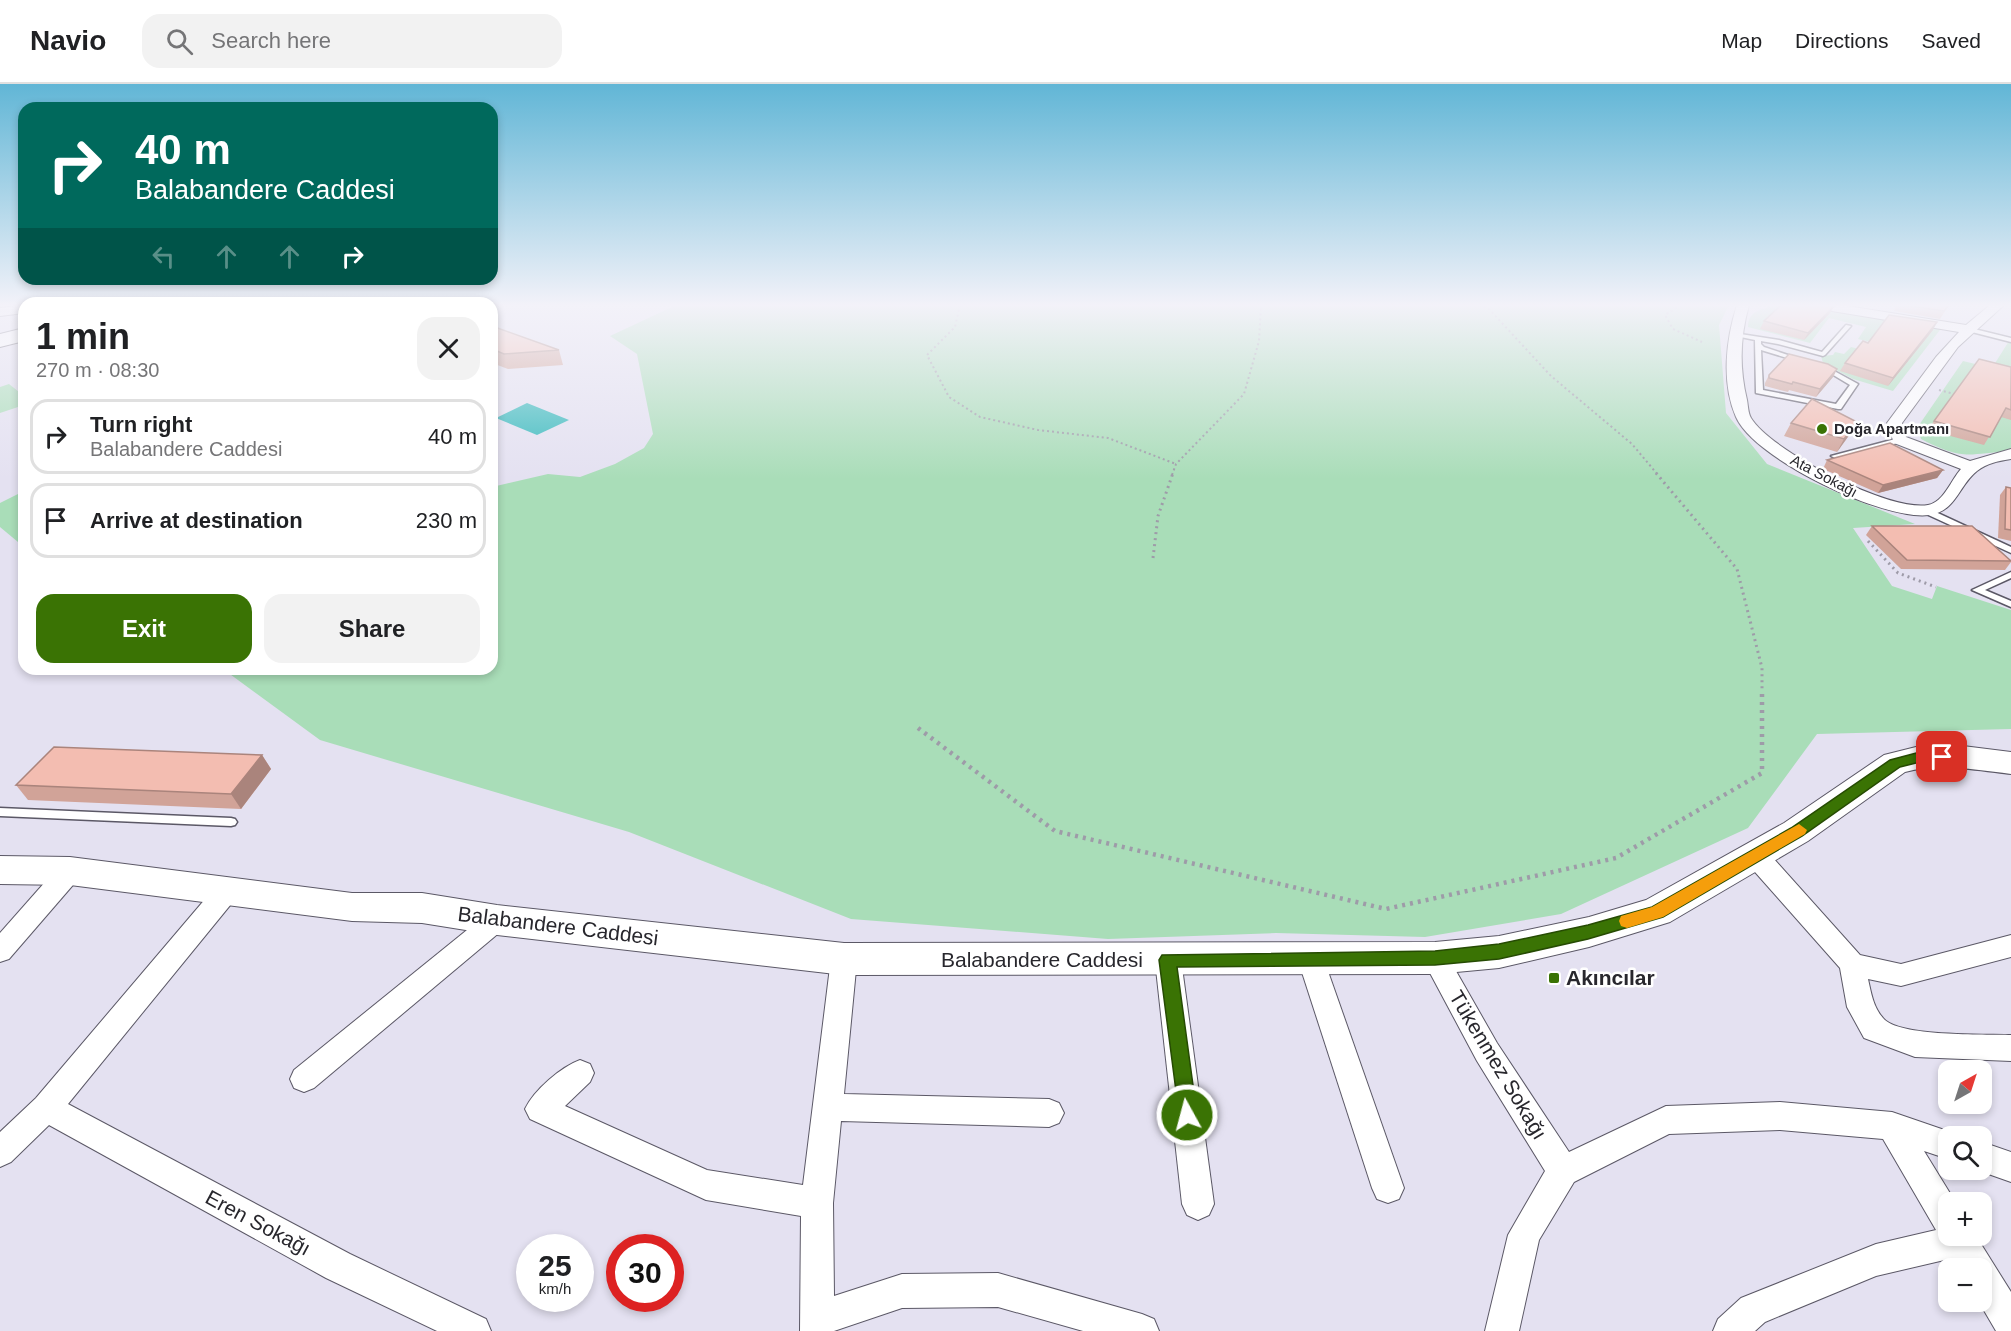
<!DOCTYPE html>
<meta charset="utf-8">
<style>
body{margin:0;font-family:Arial,sans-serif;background:#f2f2f2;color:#202124;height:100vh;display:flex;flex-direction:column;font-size:22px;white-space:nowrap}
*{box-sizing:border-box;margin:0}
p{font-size:20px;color:#757577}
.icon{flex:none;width:33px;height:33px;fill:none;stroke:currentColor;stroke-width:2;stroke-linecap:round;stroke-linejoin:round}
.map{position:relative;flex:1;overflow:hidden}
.sheet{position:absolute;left:18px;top:213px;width:480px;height:378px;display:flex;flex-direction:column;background:#fff;border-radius:18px;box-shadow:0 3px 9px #0003}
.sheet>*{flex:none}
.guide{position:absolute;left:18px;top:18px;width:480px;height:183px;border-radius:18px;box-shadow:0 3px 9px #0003;background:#00695c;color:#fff;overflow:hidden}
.needle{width:39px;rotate:39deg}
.tools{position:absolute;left:1938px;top:976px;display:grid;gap:12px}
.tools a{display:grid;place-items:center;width:54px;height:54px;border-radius:12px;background:#fff;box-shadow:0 3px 9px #0003;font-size:30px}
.speed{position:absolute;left:516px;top:1150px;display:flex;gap:12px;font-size:30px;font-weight:700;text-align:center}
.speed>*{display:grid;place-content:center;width:78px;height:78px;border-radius:50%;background:#fff;box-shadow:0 3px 9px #0003;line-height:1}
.speed small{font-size:15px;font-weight:400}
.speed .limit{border:9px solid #d22;background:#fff;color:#111}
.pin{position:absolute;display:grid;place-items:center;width:51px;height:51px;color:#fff;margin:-26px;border-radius:12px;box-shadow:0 3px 9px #0006}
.me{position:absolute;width:66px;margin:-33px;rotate:353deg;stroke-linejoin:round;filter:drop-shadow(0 0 4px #0008)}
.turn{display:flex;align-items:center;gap:21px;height:126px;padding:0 18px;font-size:27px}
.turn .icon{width:78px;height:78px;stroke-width:2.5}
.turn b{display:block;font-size:42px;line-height:51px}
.lanes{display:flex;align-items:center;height:57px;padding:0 18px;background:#0003;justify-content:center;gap:30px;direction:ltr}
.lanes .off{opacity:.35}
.round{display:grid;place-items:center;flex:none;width:63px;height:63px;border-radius:18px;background:#f2f2f2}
.headline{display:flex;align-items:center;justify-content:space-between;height:102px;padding:0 18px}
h1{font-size:36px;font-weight:600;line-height:45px}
.action{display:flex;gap:12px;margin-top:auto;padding:12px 18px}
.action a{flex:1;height:69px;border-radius:18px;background:#3a7304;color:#fff;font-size:24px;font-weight:600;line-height:69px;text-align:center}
.action a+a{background:#f2f2f2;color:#202124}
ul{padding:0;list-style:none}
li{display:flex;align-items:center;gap:18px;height:75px;margin:0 12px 9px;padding:0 6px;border:3px solid #e0e0e0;border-radius:18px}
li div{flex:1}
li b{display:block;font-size:22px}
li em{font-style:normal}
header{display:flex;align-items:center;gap:36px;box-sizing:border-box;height:84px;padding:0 30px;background:#fff;border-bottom:2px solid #e0e0e0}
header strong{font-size:28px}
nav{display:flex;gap:33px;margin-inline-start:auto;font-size:21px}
.search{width:420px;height:54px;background:#f2f2f2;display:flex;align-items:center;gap:15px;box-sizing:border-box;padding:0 21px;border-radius:18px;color:#757577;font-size:22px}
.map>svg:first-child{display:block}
.green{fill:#a9ddb8}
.water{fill:#36b9bc}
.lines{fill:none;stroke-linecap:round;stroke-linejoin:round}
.service-casing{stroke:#5b5866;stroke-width:3}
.minor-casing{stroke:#5b5866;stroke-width:2}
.secondary-casing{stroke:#5b5866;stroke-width:2}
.primary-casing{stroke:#5b5866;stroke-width:2}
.path-far2{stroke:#9e9ba8;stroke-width:2;stroke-dasharray:2 3;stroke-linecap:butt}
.path-far1{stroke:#9e9ba8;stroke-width:3;stroke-dasharray:2 4;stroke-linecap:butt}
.path{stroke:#9e9ba8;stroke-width:4.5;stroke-dasharray:3 5;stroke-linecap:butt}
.service{fill:#fff;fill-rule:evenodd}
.minor{fill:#fff;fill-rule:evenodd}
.secondary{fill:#fff;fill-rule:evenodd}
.primary{fill:#fff;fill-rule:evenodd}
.wall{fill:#d1a398}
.shaded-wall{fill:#aa847c}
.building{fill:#f3bdb1;stroke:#aa847c;stroke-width:1.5}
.route{fill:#3a7304;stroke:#264b03;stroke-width:1.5}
.slow{fill:#f59e0b}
.poi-dot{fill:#3a7304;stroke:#fff;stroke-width:2}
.labels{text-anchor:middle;stroke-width:5;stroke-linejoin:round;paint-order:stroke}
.far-poi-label{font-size:15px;font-weight:bold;fill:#28272d;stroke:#fff;text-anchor:start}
.far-street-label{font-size:15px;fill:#28272d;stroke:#fff}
.near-street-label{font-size:21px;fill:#28272d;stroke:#fff}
.near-poi-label{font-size:21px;font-weight:bold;fill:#28272d;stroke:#fff;text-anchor:start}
</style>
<header>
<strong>Navio</strong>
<div class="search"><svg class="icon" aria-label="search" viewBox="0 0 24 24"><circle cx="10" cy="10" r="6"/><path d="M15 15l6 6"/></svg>Search here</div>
<nav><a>Map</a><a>Directions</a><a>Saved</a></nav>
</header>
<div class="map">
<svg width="2011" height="1247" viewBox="0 0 2011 1247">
<rect width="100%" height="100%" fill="#e4e1f1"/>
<g class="green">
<polygon points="670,221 1729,221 1719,241 1726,329 1767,380 1915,440 1853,444 1892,502 1932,515 1937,502 2011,526 2011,645 1817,650 1748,744 1561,830 1425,853 1276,849 1108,855 851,835 629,748 320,656 223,585 492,585 492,403 548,390 580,393 615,380 644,364 653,350 637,270 610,252 672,223"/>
<path d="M1777,221h26l140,21 -50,65 -40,-12 -30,-16 -2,-7 12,-1 2,-3 9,2 7,-7 57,14 6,-9 -56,-13 8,-12 -37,-9 -19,25 -62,-16c0,-17 15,-18 29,-22z"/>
<path d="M2009,257h2v110c-45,3 -47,10 -90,-12l-4,-11 46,-67 29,7z"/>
<polygon points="9,300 24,312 24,321 0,329 0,303"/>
<polygon points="24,407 24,463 0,443 0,419"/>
</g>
<polygon class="water" points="527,319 569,336 537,351 496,334"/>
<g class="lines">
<defs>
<g id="service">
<polygon points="1846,241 1851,242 1825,271 1823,272 1778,260 1761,257 1761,260 1764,263 1803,276 1800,278 1761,266 1763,306 1836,320 1850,301 1820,283 1825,282 1858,300 1841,325 1838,325 1756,309 1755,256 1731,251 1734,249 1779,256 1822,268"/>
<polygon points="1966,243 2011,254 2011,258 1964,246 1964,244"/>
<polygon points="1899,354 1902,354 1902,358 1835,374 1831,372"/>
<polygon points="1927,424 2011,463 2011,469 1924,429 1923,427"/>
<polygon points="2011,488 2011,494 1985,506 2011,517 2011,523 1972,506"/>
<polygon points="0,724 231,734 235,735 237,738 235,741 231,742 0,732"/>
</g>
<g id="minor">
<polygon points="24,221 24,229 0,232 0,224"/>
<path d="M1737,221h12c-9,32 -10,62 -2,95 1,5 1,13 4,18 20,33 138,94 177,87 16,-3 23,-25 33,-36l-67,-26 -7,-20 49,-66 23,-25 -139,-23 -6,-4h27l125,20 24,-20h14l-46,42 -56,76 4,14 64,24 41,-12v10c-12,2 -24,4 -34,12 -19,15 -20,40 -48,44 -45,6 -175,-56 -193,-98 -15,-34 -10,-78 1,-112z"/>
<path d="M1756,763l9,2 95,106 41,9 110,-29v22l-110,29 -33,-7c3,13 5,28 15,39 15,19 102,16 128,17v26l-96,-4 -51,-19 -17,-31 -7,-39 -93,-105 -3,-7 3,-7z"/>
<polygon points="70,777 79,780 82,787 79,794 9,875 0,878 0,849 61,780"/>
<polygon points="227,797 236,800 239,807 236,814 68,1020 350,1170 486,1235 491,1247 437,1247 326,1194 49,1041 11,1078 0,1083 0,1048 36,1014 218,800"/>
<polygon points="497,826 506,829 510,836 506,843 314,1004 304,1008 294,1004 290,995 294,986 488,829"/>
<polygon points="1435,863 1444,866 1497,959 1569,1068 1666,1022 1780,1018 1892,1028 1959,1051 1960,1053 1948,1053 1948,1075 1924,1067 1956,1119 1948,1119 1948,1152 1976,1152 2011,1208 2011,1247 1996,1247 1979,1218 1982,1218 1982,1185 1959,1185 1953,1174 1876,1192 1765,1238 1755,1247 1713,1247 1718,1235 1741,1214 1876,1160 1936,1146 1883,1055 1780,1046 1669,1050 1574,1098 1539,1156 1519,1247 1485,1247 1508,1151 1545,1087 1477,977 1422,874 1426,866"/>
<path d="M844,864l9,3 4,8 -13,135 205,5 10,4 5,10 -5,10 -10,4 -208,-6 -8,82 1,93 68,-22 96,-1 144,41 12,5 5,12h-76l-85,-24 -96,1 -68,23h-34l1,-115 -95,-16 -176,-81 -5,-10c9,-19 36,-42 55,-49l10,4 4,9 -4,9 -25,24 142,64 96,15 28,-226 4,-8z"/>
<polygon points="1168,865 1177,868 1181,876 1214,1120 1209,1131 1198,1136 1187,1131 1182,1120 1155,876 1159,868"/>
<polygon points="1311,865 1320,868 1324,876 1404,1104 1399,1115 1388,1119 1377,1115 1372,1104 1298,876 1302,868"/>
<polygon points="1982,1058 2011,1068 2011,1098 1977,1086 1982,1086"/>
</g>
<path id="secondary" d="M1920,662h43l48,6v22c-35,-4 -71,-11 -106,-2l-97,69 -138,81 -81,25 -90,21 -64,6 -591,1 -347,-40 -75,-12 -70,-2 -282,-36 -70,-1v-28l70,1 282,36h70l75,12 347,38 591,-1 64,-6 90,-19 57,-17 138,-77 100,-68z"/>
<polygon id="primary" points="24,244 24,257 0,263 0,250"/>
</defs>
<use href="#service" class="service-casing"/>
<use href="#minor" class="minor-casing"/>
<use href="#secondary" class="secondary-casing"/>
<use href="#primary" class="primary-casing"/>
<g class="path-far2">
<polyline points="960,221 955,243 927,271 949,313 980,333 1038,346 1108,354 1176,380"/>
<polyline points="1479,221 1488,224 1551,292 1632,360 1658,391"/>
<polyline points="1681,221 1665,231 1673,245 1702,258"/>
<polyline points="1939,306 1958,311"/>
<polyline points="1172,391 1176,380 1244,310 1259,257 1261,221"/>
</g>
<g class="path-far1">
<polyline points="1656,389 1737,485 1762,584 1762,608"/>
<polyline points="1868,457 1898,489 1936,503"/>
<polyline points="1153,474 1158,432 1173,389"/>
</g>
<polyline class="path" points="918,644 1055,747 1386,825 1616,774 1762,689 1762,606"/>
<use href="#service" class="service"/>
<use href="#minor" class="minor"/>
<use href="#secondary" class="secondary"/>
<use href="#primary" class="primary"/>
</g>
<g class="wall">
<polygon points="1897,221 1949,221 1940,235 1894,227"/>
<polygon points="1834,222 1830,229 1804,256 1760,245 1764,237"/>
<polygon points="492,242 559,266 563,281 508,285 492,279"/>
<polygon points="1933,246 1888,302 1840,287 1845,279 1868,259"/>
<polygon points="2011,283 2011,336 2001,333 1984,361 1928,346 1934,337"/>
<polygon points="1837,285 1833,293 1816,313 1789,306 1788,308 1765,302 1765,299 1769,291"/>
<polygon points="1791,339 1850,350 1837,368 1784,352"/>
<polygon points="1827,376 1943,386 1937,394 1878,409 1823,385"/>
<polygon points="2006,403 2011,404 2011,457 1998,454 2000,411"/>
<polygon points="1872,442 2011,476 2011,478 2005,486 1901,485 1866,451"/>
<polygon points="262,671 271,685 241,725 28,716 16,701"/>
</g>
<g class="shaded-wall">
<polygon points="1834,222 1830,229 1804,256 1808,249"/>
<polygon points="1937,238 1933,246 1888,302 1893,294"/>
<polygon points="1837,285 1833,293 1816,313 1820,305"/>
<polygon points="1857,338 1850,350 1837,368 1844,355"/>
<polygon points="1943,386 1937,394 1878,409 1883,401"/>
<polygon points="262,671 271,685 241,725 231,710"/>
</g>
<g class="building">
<polygon points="1781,221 1830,221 1834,222 1808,249 1764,237"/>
<polygon points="1904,221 1949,221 1944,227"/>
<polygon points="1889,231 1937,238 1893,294 1845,279 1863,257 1868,259"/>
<polygon points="492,242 559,266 504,270 492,265"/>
<polygon points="1789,270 1828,280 1837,285 1820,305 1793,298 1792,300 1769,294 1769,291"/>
<polygon points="1979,275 2011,283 2011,326 2006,324 1990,353 1934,337"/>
<polygon points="1812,315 1857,338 1844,355 1791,339"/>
<polygon points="1890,359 1943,386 1883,401 1827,376"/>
<polygon points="2006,403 2011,404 2011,446 2005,445"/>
<polygon points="1872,442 1972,442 2011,477 1907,476"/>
<polygon points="54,663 262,671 231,710 16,701"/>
</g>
<linearGradient id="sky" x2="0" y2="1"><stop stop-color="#61b6d6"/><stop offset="0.56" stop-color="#f3f2f9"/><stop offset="1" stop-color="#f3f2f9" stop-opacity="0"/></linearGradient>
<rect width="2011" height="395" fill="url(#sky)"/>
<polygon class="route" points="1920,668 1942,668 1949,673 1942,678 1920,678 1900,683 1802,752 1663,833 1588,855 1499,875 1435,881 1177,883 1197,1031 1194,1038 1187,1040 1180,1038 1159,876 1162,871 1435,867 1499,860 1588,841 1652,823 1791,744 1890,676"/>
<polygon class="slow" points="1799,740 1807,746 1805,750 1663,833 1627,844 1621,842 1619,837 1621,832 1652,823"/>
<g class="poi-dot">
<circle cx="1822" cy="345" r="6"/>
<rect x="1548" y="888" width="12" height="12" rx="3"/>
</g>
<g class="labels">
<g class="far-poi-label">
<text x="1834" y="350">Doğa Apartmanı</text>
</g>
<g class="far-street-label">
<text transform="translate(1824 392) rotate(28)" y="5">Ata Sokağı</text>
</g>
<g class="near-street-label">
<text transform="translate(558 842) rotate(7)" y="7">Balabandere Caddesi</text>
<text x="1042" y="883">Balabandere Caddesi</text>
<text transform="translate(1498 981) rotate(59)" y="7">Tükenmez Sokağı</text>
<text transform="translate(258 1139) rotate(28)" y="7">Eren Sokağı</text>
</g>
<g class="near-poi-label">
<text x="1566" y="901">Akıncılar</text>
</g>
</g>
</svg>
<div class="tools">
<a><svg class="needle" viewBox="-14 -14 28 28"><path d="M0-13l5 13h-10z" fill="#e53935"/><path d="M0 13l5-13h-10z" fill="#757577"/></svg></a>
<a><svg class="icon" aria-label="search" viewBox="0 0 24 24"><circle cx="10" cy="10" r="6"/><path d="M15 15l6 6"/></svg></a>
<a>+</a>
<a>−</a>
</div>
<div class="speed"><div>25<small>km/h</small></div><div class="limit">30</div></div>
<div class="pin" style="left:1942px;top:673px;background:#d93025"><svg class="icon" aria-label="arrive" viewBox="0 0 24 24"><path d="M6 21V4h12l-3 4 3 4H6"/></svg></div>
<svg class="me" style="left:1187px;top:1031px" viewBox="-20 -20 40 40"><circle r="17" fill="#3a7304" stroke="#fff" stroke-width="3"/><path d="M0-11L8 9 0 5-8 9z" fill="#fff"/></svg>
<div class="guide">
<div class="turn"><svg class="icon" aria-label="right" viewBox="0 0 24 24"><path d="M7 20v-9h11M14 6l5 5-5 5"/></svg><div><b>40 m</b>Balabandere Caddesi</div></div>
<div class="lanes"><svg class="icon off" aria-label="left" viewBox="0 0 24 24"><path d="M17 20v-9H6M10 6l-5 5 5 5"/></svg><svg class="icon off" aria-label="ahead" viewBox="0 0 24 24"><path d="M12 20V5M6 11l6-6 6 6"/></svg><svg class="icon off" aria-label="ahead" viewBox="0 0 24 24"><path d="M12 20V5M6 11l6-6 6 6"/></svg><svg class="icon" aria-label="right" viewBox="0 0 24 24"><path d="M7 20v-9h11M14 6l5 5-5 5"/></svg></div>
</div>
<section class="sheet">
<div class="headline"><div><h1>1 min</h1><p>270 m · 08:30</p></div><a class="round"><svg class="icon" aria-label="close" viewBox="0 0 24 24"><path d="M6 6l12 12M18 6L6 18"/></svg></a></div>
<ul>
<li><svg class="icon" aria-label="right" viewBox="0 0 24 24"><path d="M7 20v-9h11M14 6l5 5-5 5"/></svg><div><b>Turn right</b><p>Balabandere Caddesi</p></div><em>40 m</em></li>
<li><svg class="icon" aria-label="arrive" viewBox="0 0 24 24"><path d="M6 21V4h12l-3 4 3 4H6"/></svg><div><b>Arrive at destination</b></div><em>230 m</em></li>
</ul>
<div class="action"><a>Exit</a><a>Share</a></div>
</section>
</div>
